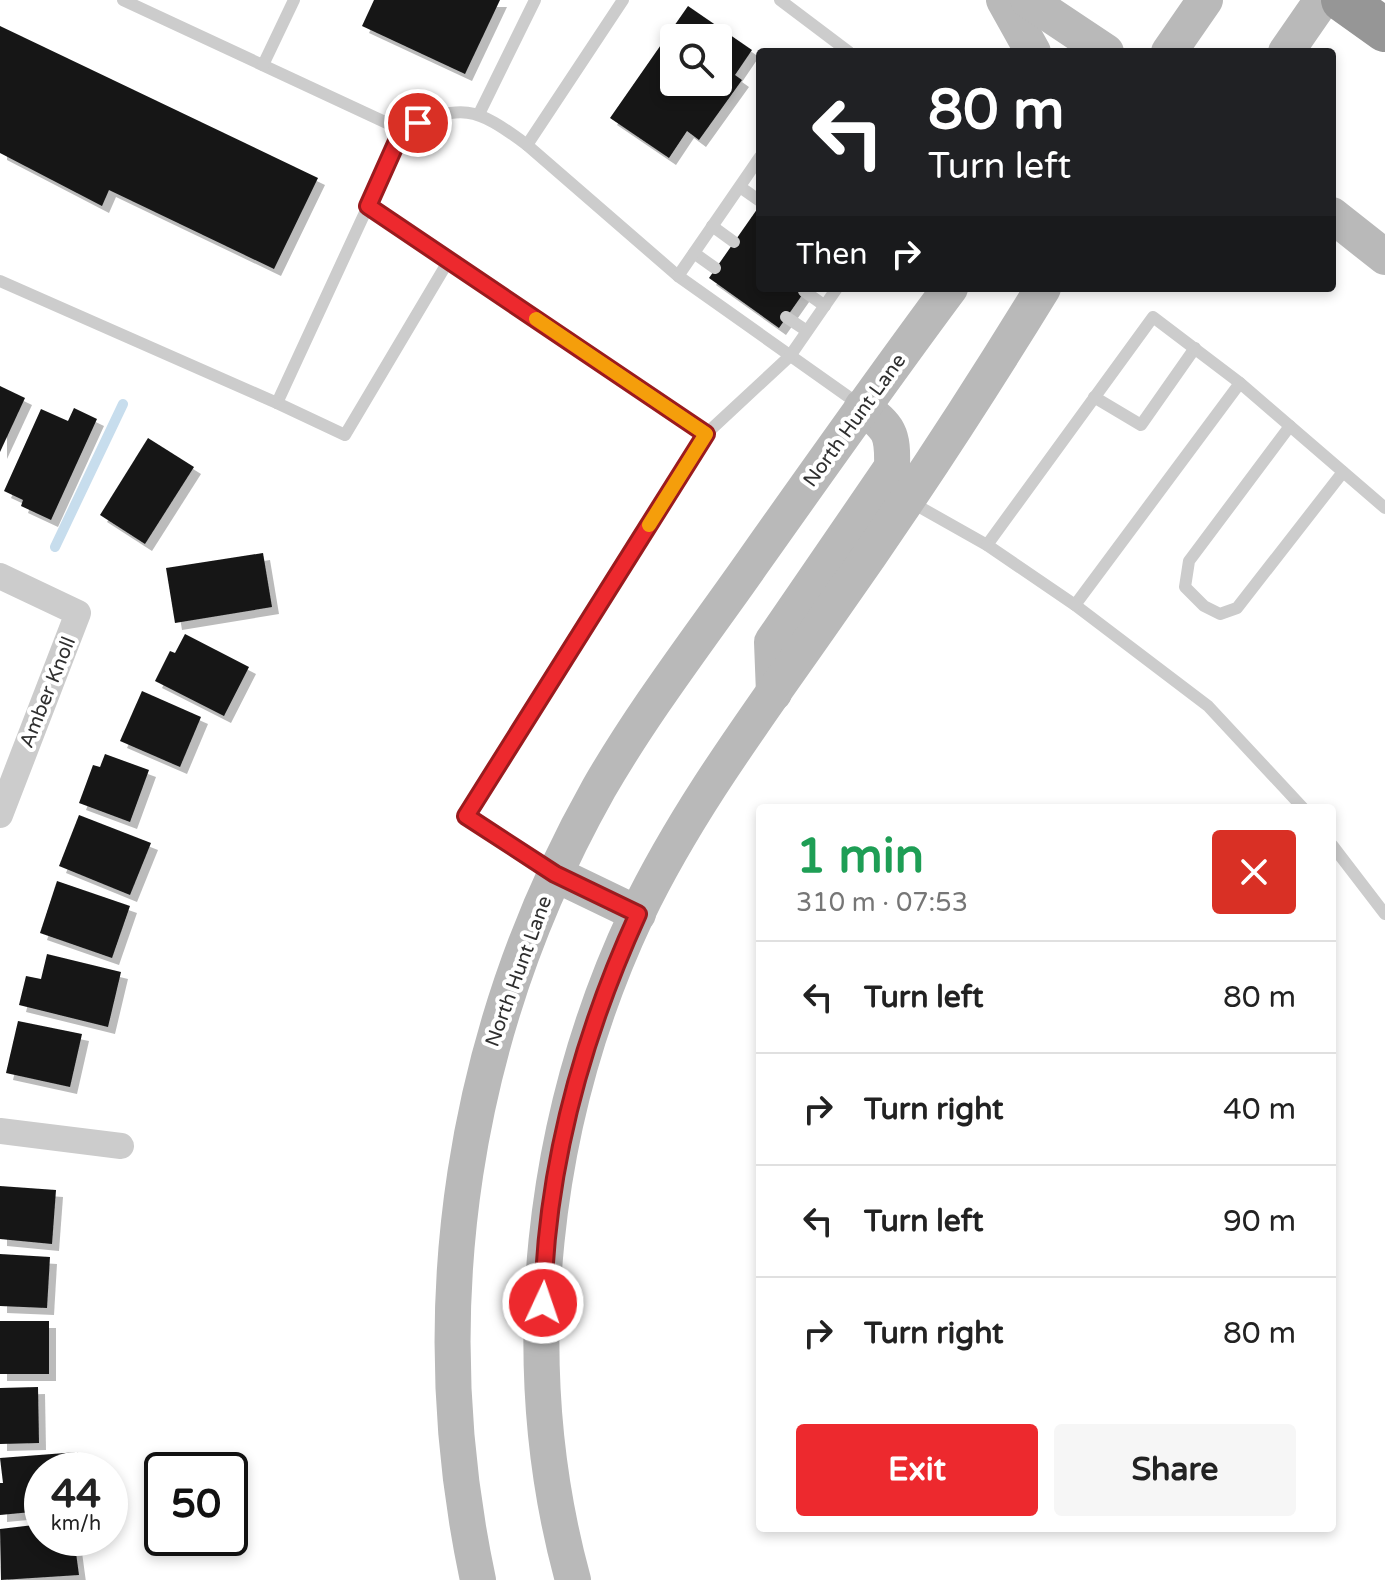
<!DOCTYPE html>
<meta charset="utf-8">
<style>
body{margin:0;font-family:"Varela Round",sans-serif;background:#f6f6f6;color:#222;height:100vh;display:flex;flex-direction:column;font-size:30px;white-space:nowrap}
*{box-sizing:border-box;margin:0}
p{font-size:26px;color:#767676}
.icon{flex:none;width:44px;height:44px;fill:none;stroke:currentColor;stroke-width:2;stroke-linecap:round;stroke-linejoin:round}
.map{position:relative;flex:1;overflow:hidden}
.side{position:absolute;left:756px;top:804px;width:580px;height:728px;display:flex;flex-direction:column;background:#fff;border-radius:8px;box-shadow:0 4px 12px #0003}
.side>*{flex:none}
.hud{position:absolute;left:756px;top:48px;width:580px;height:244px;border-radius:8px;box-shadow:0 4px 12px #0003;background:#202124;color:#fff;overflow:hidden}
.controls{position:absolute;left:660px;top:24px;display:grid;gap:16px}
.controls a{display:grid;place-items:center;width:72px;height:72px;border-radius:8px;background:#fff;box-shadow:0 4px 12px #0003;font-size:40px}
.speed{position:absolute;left:24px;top:1452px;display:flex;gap:16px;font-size:40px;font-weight:700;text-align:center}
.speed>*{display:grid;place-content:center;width:104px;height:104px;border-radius:50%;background:#fff;box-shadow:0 4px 12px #0003;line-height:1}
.speed small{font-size:20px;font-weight:400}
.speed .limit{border:4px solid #111;border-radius:12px;background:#fff;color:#111}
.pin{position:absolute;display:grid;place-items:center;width:68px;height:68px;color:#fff;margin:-34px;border:4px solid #fff;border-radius:50%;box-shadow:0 2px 8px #0007}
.me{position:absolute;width:88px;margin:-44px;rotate:3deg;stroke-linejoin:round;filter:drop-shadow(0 0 6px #0008)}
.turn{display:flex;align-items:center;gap:28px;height:168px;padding:0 40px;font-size:36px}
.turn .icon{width:104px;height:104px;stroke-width:2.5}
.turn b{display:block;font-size:56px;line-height:68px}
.then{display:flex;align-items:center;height:76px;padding:0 40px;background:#0003;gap:16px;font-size:30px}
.round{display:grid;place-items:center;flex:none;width:84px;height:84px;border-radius:8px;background:#f6f6f6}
.headline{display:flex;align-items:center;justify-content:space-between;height:136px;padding:0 40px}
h1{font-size:48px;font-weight:800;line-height:60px;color:#1e9e55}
.cta{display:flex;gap:16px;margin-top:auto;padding:16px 40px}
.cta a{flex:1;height:92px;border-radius:8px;background:#ed292e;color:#fff;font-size:32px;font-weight:800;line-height:92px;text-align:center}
.cta a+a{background:#f6f6f6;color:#222}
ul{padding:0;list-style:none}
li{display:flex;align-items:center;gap:24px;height:112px;padding:0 40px;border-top:2px solid #e0e0e0}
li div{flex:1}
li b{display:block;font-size:30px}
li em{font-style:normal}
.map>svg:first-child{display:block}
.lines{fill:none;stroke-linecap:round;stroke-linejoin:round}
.stream{stroke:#c7dded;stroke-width:10}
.building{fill:#161616;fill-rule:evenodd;filter:url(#shadow)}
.lane{stroke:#ccc;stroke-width:12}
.street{stroke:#ccc;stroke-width:26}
.secondary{stroke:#b9b9b9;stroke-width:36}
.highway{stroke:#969696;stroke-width:44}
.route-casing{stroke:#9a1b1e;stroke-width:20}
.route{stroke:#ed292e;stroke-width:14}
.slow{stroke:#f59e0b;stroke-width:14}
.labels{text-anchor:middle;stroke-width:8;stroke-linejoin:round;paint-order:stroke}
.street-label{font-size:20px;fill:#2f2f2f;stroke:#fff}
</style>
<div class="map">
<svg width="1385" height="1580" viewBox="0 0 1385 1580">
<defs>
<filter id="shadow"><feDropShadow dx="7" dy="7" stdDeviation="0" flood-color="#0004"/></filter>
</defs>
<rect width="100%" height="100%" fill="#fff"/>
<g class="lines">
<polyline class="stream" points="55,547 123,404"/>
</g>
<g class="building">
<polygon points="374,0 500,0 465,74 362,26"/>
<path d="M688,6l64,44 -17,25 7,5 -43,60 -12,-9 -18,27 -59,-40zM674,38h44v44h-44z"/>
<polygon points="0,26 318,178 274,269 109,190 102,206 0,153"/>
<polygon points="760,205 760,288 807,288 779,328 709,278"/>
<polygon points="0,386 25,398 0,452"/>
<polygon points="74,408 97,419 51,520 21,506 23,500 4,491 41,409 68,421"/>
<polygon points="148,438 194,467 145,544 100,515"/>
<polygon points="263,553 272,607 175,623 166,568"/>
<polygon points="185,634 249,667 224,716 155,681 170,651 175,653"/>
<polygon points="142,691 201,717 180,767 120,741"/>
<polygon points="105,754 149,770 130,822 79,803 93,765 100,767"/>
<polygon points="79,815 151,843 130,895 59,866"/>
<polygon points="57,881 130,906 112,958 40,933"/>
<polygon points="47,954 121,972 108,1027 19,1005 26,976 41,979"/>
<polygon points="18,1021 82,1034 70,1087 6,1073"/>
<polygon points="0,1186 56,1190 52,1244 0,1239"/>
<polygon points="0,1254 50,1257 47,1308 0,1306"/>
<rect x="0" y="1321" width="49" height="53"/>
<polygon points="38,1387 39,1443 0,1444 0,1388"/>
<polygon points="78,1452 80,1470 42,1470 42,1511 0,1515 0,1483 3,1483 0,1458"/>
<polygon points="42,1524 42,1538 74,1538 79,1575 1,1580 0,1529"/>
</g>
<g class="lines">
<g class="lane">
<polyline points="123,0 402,130 368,206 706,434"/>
<polyline points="623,0 527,145 678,276 860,405"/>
<polyline points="780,0 849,52"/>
<polyline points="263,65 294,0"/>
<polyline points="479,114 535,0"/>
<path d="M402,130c60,-27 73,-24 125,15"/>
<polyline points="740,187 760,201"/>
<polyline points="712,226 734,242"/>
<polyline points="694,253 715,268"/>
<polyline points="678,276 760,157"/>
<polyline points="0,281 277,403 368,206"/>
<polyline points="804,291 825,306"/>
<polyline points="786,317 807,331"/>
<polyline points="1094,397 1141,425 1195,348"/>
<polyline points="277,403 345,435 449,260"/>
<polyline points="1290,426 1189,561 1185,587 1204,606 1220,614 1237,608 1343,472"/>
<polyline points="909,501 987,545 1153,317 1240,383 1385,508"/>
<polyline points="987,545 1075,605 1208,706 1303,808"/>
<polyline points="1075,605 1240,383"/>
<polyline points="1332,845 1385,914"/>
<polyline points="554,873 466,816 706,434 790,356 837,288"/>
</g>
<g class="street">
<polyline points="0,576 78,613 0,815"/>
<polyline points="0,1131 121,1146"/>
</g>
<g class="secondary">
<polyline points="1004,0 1033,52"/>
<polyline points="1028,0 1106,52"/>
<polyline points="1169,52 1205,0"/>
<polyline points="1286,52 1322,0"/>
<polyline points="1332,215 1385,257"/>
<path d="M774,693l-2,-51 120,-175c1,-34 -2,-39 -30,-60"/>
<polyline points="555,874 638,914"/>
<path d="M478,1580c-58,-272 -16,-549 121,-792 45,-78 102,-152 154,-226 65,-92 130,-184 197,-274"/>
<path d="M573,1580c-60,-219 -32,-462 64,-666 52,-108 125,-204 193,-302 75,-106 145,-213 213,-324"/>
</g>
<polyline class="highway" points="1343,0 1385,30"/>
</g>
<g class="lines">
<defs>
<path id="route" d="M418,123l-16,7 -34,76 338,228 -240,382 89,58 83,40c-56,123 -92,254 -95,389"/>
</defs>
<use href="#route" class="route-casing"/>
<use href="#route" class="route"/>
<polyline class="slow" points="536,319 706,434 649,525"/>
</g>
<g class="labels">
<g class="street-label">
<text transform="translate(854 420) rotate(-54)" y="7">North Hunt Lane</text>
<text transform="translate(47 692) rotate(-68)" y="7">Amber Knoll</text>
<text transform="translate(518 971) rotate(-70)" y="7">North Hunt Lane</text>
</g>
</g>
</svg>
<div class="controls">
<a><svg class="icon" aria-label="search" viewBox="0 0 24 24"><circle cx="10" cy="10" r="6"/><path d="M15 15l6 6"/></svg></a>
</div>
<div class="speed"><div>44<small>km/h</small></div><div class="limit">50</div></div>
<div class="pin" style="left:418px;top:123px;background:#d93025"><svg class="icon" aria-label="arrive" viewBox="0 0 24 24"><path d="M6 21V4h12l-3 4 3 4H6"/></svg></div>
<svg class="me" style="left:543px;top:1303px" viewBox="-20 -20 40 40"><circle r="17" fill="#ed292e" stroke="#fff" stroke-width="3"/><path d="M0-11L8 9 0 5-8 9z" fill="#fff"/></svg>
<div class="hud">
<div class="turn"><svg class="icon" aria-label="left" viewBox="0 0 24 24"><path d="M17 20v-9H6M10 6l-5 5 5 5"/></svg><div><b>80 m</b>Turn left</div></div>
<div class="then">Then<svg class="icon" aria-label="right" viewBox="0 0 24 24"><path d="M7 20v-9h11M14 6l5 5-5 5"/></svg></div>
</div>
<section class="side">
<div class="headline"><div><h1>1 min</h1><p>310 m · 07:53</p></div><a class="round" style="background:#d93025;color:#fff"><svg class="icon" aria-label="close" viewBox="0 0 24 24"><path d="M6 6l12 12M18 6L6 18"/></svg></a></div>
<ul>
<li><svg class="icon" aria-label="left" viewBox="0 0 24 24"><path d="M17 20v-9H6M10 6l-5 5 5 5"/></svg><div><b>Turn left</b></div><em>80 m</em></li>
<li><svg class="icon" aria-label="right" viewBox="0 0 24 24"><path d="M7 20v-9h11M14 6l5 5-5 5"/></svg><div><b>Turn right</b></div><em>40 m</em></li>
<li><svg class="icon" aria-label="left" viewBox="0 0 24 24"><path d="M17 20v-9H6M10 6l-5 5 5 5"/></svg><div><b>Turn left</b></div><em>90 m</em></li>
<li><svg class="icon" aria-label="right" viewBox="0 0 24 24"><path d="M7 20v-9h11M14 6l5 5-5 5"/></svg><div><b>Turn right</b></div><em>80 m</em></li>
</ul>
<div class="cta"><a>Exit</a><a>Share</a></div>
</section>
</div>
